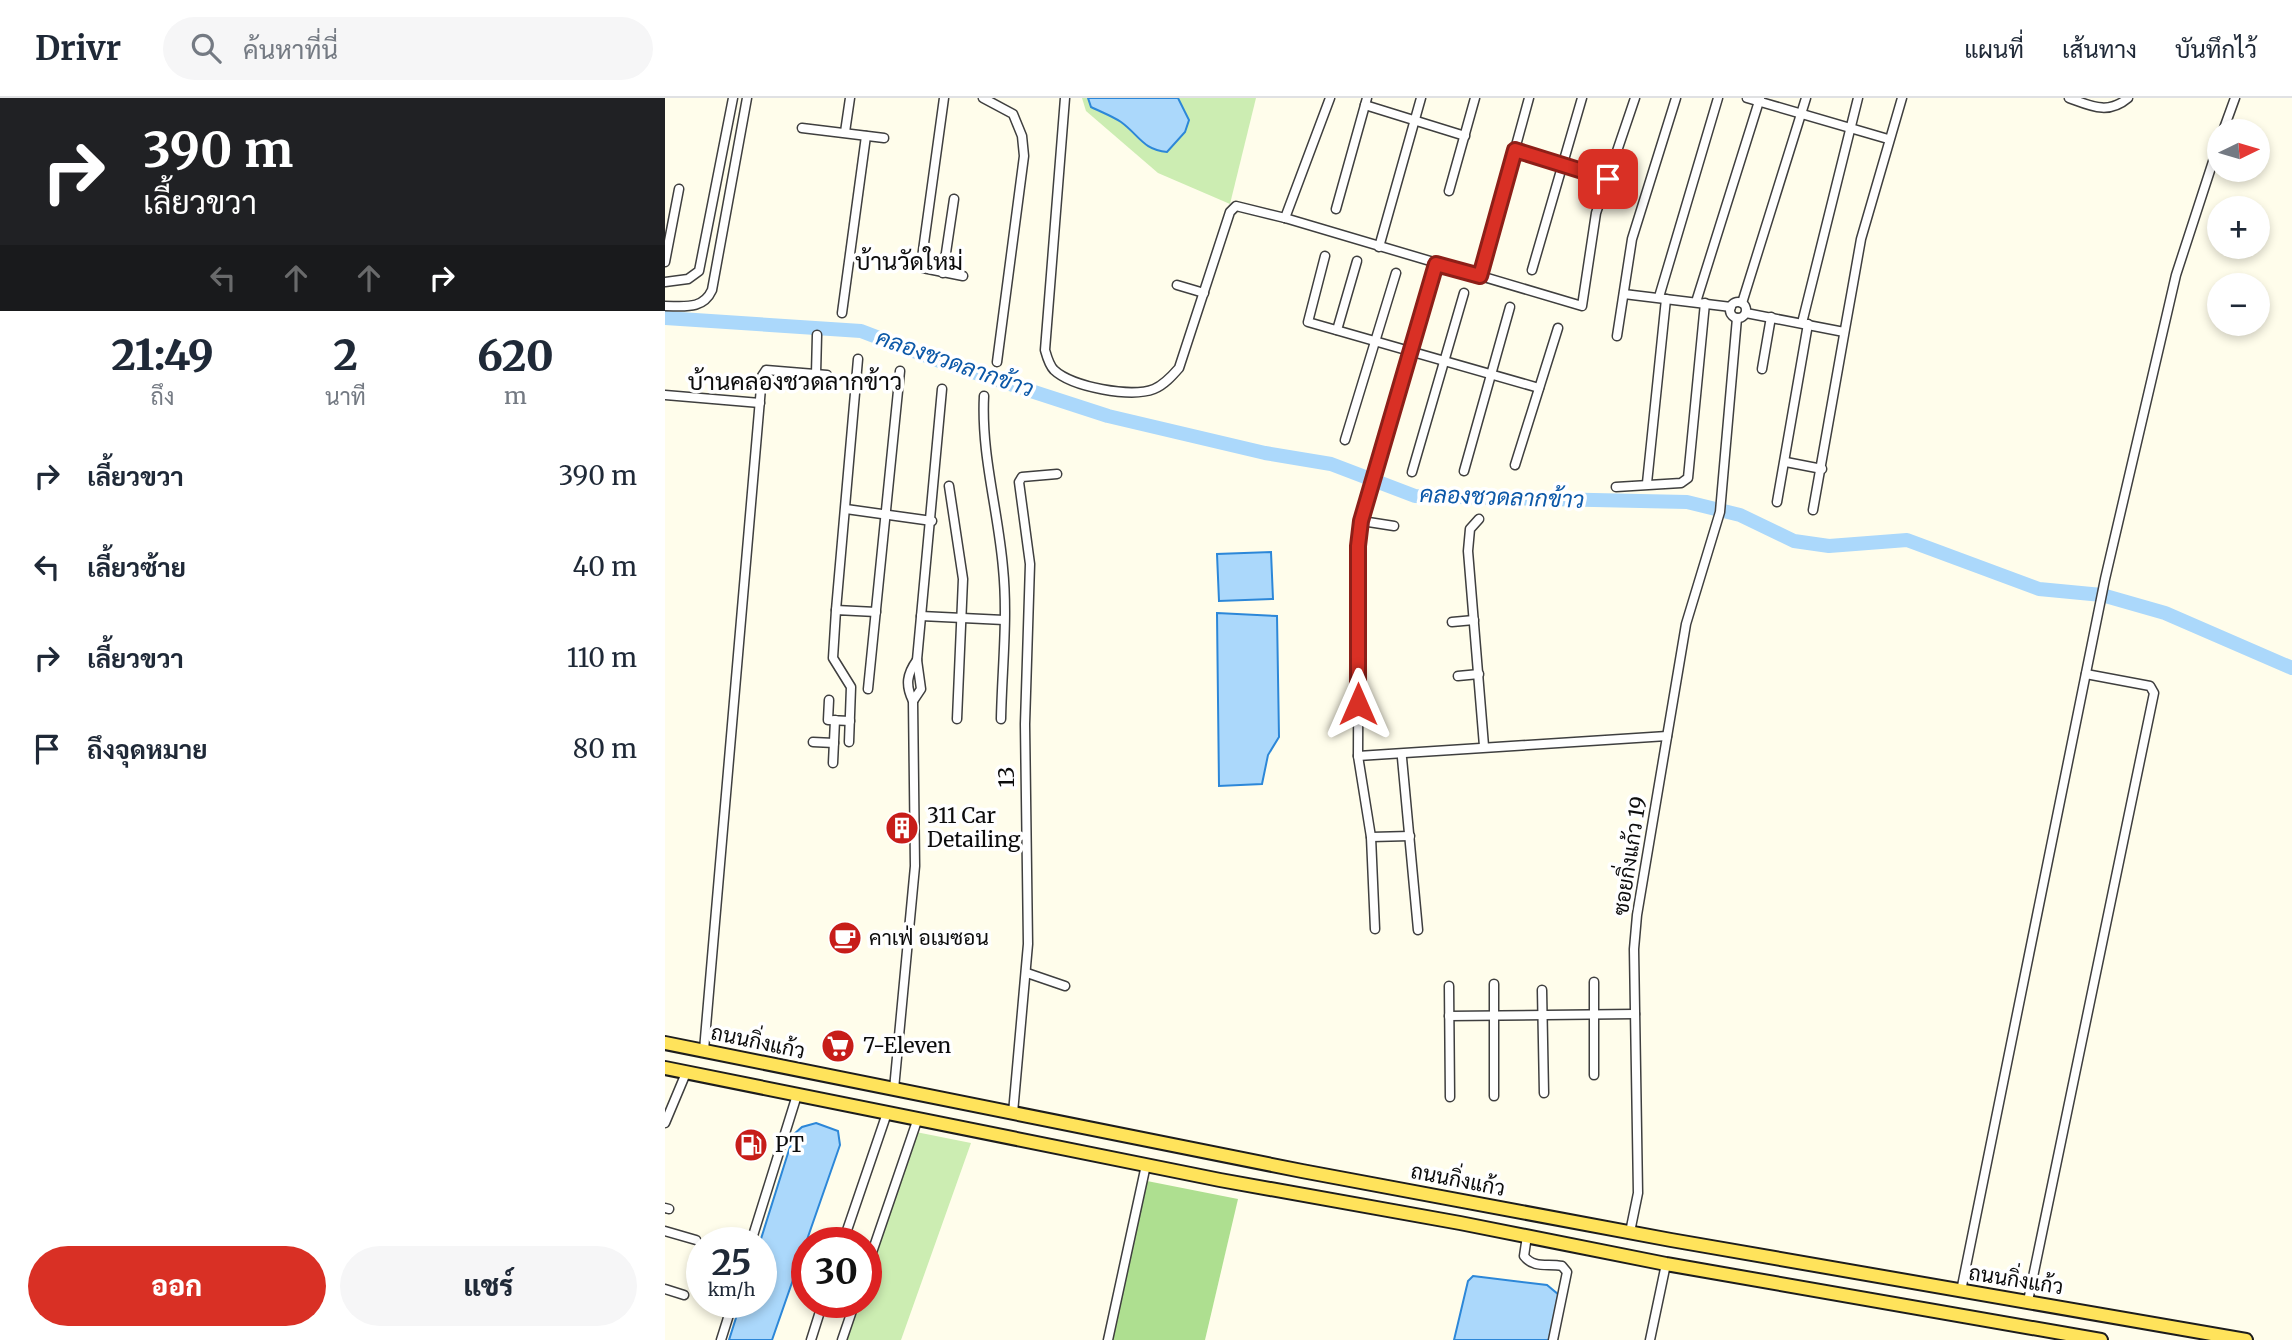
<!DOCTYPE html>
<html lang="th">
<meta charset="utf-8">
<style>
body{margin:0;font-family:Merriweather,Sarabun,serif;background:#f6f6f7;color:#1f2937;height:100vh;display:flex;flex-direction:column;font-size:26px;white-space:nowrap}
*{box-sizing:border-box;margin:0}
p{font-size:23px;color:#747a83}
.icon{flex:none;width:38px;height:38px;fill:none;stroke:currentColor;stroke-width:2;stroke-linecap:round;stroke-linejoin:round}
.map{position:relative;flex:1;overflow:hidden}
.details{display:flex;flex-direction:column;background:#fff;width:665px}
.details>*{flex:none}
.top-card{background:#202124;color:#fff;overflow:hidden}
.needle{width:46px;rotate:85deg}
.tools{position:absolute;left:1542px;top:21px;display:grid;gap:14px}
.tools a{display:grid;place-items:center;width:63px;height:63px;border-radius:50%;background:#fff;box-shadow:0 4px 10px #0003;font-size:35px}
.speed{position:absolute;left:21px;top:1129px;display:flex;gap:14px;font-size:35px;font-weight:700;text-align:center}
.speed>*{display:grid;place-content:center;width:91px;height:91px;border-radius:50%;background:#fff;box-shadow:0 4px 10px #0003;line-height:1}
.speed small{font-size:18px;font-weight:400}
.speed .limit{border:10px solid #d22;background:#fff;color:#111}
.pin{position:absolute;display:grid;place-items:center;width:60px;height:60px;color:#fff;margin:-30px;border-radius:14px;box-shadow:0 4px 10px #0006}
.me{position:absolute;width:77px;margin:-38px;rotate:0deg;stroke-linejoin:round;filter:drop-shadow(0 0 5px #0008)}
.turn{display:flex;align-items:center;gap:24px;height:147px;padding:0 28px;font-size:32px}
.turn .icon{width:91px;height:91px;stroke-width:2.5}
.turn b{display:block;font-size:49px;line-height:60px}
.lanes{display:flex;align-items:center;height:66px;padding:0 28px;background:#0003;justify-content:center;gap:35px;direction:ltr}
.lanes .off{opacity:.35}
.eta{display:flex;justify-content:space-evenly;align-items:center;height:119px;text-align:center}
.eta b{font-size:42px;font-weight:800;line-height:49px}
.button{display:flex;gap:14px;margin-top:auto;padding:14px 28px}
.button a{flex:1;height:80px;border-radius:42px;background:#d93025;color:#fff;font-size:28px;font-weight:800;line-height:80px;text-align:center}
.button a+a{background:#f6f6f7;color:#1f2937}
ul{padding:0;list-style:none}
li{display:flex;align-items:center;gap:21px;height:91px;padding:0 28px}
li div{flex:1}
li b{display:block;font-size:26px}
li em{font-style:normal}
header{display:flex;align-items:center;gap:42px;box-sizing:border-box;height:98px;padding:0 35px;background:#fff;border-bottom:2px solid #e0e1e3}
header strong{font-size:33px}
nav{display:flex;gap:38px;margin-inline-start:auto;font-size:24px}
.search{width:490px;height:63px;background:#f6f6f7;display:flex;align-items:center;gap:18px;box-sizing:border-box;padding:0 24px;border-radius:38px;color:#747a83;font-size:26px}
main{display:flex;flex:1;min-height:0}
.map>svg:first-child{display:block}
.green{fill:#ccedb2}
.forest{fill:#aedf90}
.water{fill:#abd8fb;stroke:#2c87d8;stroke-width:2}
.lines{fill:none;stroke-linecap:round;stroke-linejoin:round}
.river{stroke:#abd8fb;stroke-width:14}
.street-casing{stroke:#3f3f3f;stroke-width:11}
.primary-casing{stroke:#1d1d1d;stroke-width:16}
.street{stroke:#fff;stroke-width:8}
.primary{stroke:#ffe35b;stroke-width:12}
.route-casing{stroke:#8d1f18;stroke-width:18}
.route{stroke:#d93025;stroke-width:12}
.labels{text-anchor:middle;stroke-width:7;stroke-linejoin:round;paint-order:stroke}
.street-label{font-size:21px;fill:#0c0c0c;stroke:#fff}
.poi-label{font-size:21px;fill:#0c0c0c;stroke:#fff;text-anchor:start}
.water-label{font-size:23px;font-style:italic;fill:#0c58a8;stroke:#fff}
.quarter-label{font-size:24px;fill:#0c0c0c;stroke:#fff}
</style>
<header>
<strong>Drivr</strong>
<div class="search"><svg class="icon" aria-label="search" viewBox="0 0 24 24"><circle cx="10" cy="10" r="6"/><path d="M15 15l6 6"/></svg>ค้นหาที่นี่</div>
<nav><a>แผนที่</a><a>เส้นทาง</a><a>บันทึกไว้</a></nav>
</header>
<main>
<section class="details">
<div class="top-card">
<div class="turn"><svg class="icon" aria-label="right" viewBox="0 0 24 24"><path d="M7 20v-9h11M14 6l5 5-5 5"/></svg><div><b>390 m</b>เลี้ยวขวา</div></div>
<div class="lanes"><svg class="icon off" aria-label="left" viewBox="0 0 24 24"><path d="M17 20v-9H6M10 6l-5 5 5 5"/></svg><svg class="icon off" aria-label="ahead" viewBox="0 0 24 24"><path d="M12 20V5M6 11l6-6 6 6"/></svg><svg class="icon off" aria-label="ahead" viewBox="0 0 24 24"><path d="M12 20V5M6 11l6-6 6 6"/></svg><svg class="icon" aria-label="right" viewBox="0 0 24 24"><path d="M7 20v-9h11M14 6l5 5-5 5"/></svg></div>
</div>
<div class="eta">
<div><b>21:49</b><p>ถึง</p></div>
<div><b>2</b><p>นาที</p></div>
<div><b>620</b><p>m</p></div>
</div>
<ul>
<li><svg class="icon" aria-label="right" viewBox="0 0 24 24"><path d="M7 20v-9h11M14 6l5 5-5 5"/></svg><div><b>เลี้ยวขวา</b></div><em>390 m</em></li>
<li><svg class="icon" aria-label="left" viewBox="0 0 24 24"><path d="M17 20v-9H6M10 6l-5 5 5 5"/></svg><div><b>เลี้ยวซ้าย</b></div><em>40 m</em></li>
<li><svg class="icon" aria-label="right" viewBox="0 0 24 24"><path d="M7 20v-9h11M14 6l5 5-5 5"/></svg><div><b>เลี้ยวขวา</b></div><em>110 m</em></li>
<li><svg class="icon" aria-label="arrive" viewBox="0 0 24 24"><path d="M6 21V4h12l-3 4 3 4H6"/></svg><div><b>ถึงจุดหมาย</b></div><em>80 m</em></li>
</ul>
<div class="button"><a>ออก</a><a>แชร์</a></div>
</section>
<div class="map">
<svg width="1627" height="1242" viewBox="0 0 1627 1242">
<rect width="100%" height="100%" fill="#fffdeb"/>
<g class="green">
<polygon points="417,0 591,0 565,106 493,75 421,13"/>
<polygon points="251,1034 306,1045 236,1242 180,1242 193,1204 201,1204 201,1180"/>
</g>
<polygon class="forest" points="482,1083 573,1101 540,1242 447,1242"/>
<g class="water">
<path d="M423,0h90l11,22 -4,12 -18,20c-24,-2 -28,-17 -46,-30 -9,-6 -20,-10 -30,-15z"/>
<polygon points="606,454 608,501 554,503 552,456"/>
<polygon points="552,515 612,518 614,639 603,657 597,686 554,688"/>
<polygon points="151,1025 173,1033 175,1047 107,1242 64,1242 76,1204 96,1204 95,1144 129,1036 137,1029"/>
<polygon points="808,1178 882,1187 894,1197 885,1242 789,1242 803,1183"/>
</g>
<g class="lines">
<polyline class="river" points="0,220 196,233 277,264 443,318 600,355 666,366 750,398 1022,404 1075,417 1129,443 1164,448 1242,442 1374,491 1437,497 1500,515 1627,570"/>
<defs>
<g id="street">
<polyline points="279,0 256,167 258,170 298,178"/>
<polyline points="318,0 348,16 357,38 359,58 332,264"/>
<path d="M400,0l-20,252c2,7 4,15 9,20 18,17 77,28 100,19 10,-4 18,-13 25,-21l51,-156 6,-6 49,12 297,88 14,-93 39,-115"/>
<polyline points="1082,0 1223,41"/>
<path d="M1404,0c22,8 39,17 59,0"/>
<polyline points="700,7 800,38"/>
<polyline points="137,30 219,40"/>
<polyline points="1558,33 1570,0"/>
<polyline points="180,34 185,0"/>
<polyline points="850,52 943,81"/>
<polyline points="784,93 810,0"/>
<polyline points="671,111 702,0"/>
<polyline points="620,120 665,0"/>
<polyline points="714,149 756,0"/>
<polyline points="660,158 643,224 874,290"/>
<polyline points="0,164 14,91"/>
<polyline points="867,172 917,0"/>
<polyline points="278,175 289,101"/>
<polyline points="815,179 864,0"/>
<polyline points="0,184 23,181 34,173 68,0"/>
<polyline points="512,187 539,195"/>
<polyline points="959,196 1066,209"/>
<polyline points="994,199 1053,0"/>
<polyline points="1031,204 1095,0"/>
<circle cx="1073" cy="212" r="8"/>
<polyline points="1077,205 1141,0"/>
<path d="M0,208c19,0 38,4 47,-16l35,-192"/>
<polyline points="177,215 201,38"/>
<polyline points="1081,215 1179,234"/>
<polyline points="1137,225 1193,0"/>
<polyline points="672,232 692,163"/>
<polyline points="952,238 967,141 1011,0"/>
<polyline points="1097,271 1106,219"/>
<polyline points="151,276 152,237"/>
<polyline points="0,297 95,305"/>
<path d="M319,298c-3,59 14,113 19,172 5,50 -1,101 -2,151"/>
<polyline points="680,342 731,175"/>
<polyline points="1121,364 1157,371"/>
<polyline points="850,367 893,230"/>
<polyline points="799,373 845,209"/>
<polyline points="747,374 799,195"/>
<polyline points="982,385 1001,201"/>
<polyline points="284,388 298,481 292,621"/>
<polyline points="951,389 1016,385 1023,380 1040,205"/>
<polyline points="1112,404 1143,226"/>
<polyline points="181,411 267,423"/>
<polyline points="1148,412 1196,141 1237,0"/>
<polyline points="814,421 805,431 803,453 819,648"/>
<polyline points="697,423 729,428"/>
<polyline points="171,512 193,261"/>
<polyline points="256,518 339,522"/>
<polyline points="787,524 809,522"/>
<polyline points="793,578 814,576"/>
<polyline points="203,591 235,273"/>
<polyline points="164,602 163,622 185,623"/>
<polyline points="248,603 256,591 252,562 277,291"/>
<polyline points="148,644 169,645"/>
<polyline points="184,644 186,589 168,560 171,512 211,514"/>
<polyline points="693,658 1002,638"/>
<polyline points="737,660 753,832"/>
<polyline points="168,665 170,622"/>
<polyline points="706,739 745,738"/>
<polyline points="710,831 706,739 693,658 694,436 771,166"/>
<polyline points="362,875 400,888"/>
<polyline points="829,886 829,998"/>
<polyline points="784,888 785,999"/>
<polyline points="877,892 879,995"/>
<polyline points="784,918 970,916"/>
<polyline points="39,952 97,278 101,272 162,277"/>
<polyline points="929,977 929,884"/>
<path d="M229,991l21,-223 -2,-165c-8,-16 -6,-27 4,-41"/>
<polyline points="348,1015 363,846 360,626 365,466 354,384 357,379 392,376"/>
<polyline points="0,1025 21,975"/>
<polyline points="0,1110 4,1111"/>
<polyline points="0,1133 31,1142"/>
<polyline points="965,1134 973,1095 969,851 972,817 1021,526 1055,414 1072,220"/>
<path d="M862,1138l-3,20c10,13 24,7 38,10l5,6 -14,68"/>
<polyline points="86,1144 132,997"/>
<polyline points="178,1144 222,1015"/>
<polyline points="201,1172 253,1020"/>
<polyline points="0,1191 19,1197"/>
<polyline points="1296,1193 1440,481 1511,177 1554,45"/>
<polyline points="1363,1203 1489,595 1485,588 1421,576"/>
<polyline points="56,1242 68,1204"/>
<polyline points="146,1242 158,1204"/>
<polyline points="177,1242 190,1204"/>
<polyline points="443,1242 481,1067"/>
<polyline points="985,1242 1001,1166"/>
</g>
<g id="primary">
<polyline points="0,945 637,1073 1006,1142 1581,1242"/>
<polyline points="0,970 555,1082 795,1125 1001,1166 1436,1242"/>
</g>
</defs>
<use href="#street" class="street-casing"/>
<use href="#primary" class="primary-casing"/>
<use href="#street" class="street"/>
<use href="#primary" class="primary"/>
</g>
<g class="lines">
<defs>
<polyline id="route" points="693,606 693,448 696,423 771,166 815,178 850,52 943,81"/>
</defs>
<use href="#route" class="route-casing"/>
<use href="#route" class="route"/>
</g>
<defs>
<symbol id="building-disc" viewBox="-11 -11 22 22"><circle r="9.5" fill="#c71d19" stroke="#fff"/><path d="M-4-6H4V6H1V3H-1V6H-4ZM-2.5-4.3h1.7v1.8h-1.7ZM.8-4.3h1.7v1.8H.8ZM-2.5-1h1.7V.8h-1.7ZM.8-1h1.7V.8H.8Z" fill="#fff"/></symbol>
<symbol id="cafe-disc" viewBox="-11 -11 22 22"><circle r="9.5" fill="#c71d19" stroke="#fff"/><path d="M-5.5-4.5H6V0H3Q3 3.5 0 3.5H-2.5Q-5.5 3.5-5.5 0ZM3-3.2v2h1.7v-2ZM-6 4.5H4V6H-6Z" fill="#fff"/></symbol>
<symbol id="supermarket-disc" viewBox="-11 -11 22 22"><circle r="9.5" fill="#c71d19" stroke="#fff"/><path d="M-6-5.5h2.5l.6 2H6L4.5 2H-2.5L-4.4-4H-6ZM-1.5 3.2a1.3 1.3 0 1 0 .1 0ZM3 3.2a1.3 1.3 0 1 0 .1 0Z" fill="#fff"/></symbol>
<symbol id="fuel-disc" viewBox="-11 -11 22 22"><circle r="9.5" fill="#c71d19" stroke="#fff"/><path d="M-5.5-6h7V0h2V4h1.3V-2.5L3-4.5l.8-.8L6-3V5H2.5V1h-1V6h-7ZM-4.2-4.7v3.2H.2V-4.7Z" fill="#fff"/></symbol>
</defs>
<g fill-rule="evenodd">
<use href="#building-disc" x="218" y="711" width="38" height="38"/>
<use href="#cafe-disc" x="161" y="821" width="38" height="38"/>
<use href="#supermarket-disc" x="154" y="929" width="38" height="38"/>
<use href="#fuel-disc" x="67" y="1028" width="38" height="38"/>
</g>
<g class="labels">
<g class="street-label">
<text transform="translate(342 679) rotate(-90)" y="7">13</text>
<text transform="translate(965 758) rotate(-81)" y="7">ซอยกิ่งแก้ว 19</text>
<text transform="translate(93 944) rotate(12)" y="7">ถนนกิ่งแก้ว</text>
<text transform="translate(793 1082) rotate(11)" y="7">ถนนกิ่งแก้ว</text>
<text transform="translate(1351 1182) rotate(9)" y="7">ถนนกิ่งแก้ว</text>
</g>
<g class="poi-label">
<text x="262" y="725">311 Car<tspan x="262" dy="24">Detailing</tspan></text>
<text x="204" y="847">คาเฟ่ อเมซอน</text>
<text x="198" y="955">7-Eleven</text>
<text x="110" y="1054">PT</text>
</g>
<g class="water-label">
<text transform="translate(290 265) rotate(19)" y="8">คลองชวดลากข้าว</text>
<text transform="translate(837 399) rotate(2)" y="8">คลองชวดลากข้าว</text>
</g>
<g class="quarter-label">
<text x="244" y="172">บ้านวัดใหม่</text>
<text x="130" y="292">บ้านคลองชวดลากข้าว</text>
</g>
</g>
</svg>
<div class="tools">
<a><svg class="needle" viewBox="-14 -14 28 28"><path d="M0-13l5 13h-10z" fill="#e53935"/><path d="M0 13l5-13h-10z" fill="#747a83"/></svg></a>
<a>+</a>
<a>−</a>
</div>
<div class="speed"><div>25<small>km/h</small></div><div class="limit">30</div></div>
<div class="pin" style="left:943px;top:81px;background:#d93025"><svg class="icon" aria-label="arrive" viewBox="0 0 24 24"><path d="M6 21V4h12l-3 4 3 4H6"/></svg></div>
<svg class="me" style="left:693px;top:606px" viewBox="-20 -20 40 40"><path d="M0-17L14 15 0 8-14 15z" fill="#d93025" stroke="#fff" stroke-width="4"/></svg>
</div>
</main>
